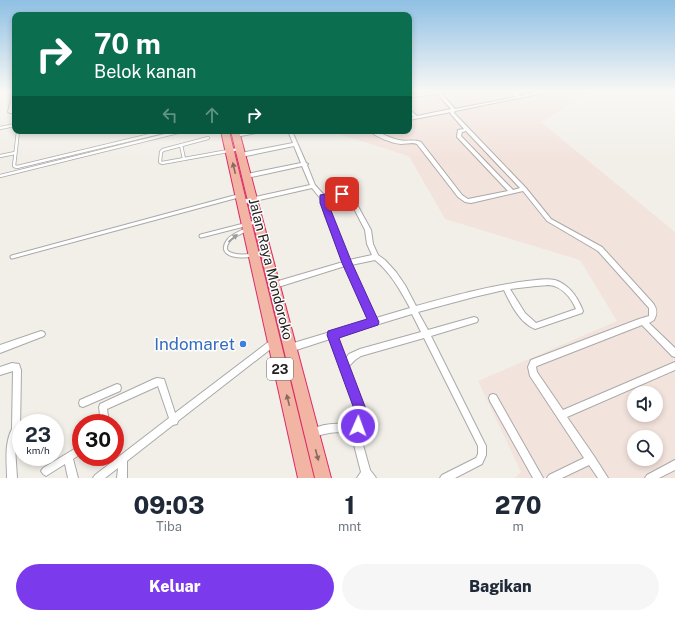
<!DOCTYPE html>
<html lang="id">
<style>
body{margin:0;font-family:"Public Sans",sans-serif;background:#f6f6f7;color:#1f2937;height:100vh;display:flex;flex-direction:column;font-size:15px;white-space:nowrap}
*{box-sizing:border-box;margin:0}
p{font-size:13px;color:#747a83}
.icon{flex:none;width:22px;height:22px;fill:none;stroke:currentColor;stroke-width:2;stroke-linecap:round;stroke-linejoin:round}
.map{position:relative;height:478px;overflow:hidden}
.drawer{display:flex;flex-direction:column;background:#fff;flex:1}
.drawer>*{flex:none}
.hud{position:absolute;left:12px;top:12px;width:400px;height:122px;border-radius:8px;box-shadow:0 2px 6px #0003;background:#0b6e4f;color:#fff;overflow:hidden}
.fabs{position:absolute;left:627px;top:386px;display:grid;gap:8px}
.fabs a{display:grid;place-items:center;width:36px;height:36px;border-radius:50%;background:#fff;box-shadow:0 2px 6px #0003;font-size:20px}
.speed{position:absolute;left:12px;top:414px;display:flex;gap:8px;font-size:20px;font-weight:700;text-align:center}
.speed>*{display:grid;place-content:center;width:52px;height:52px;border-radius:50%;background:#fff;box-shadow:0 2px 6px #0003;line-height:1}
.speed small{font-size:10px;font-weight:400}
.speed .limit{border:6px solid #d22;background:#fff;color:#111}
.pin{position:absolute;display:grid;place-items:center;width:34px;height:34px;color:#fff;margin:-17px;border-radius:8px;box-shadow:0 2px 6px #0006}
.me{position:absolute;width:44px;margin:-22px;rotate:2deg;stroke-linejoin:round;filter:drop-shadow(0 0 3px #0008)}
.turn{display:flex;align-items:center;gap:14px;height:84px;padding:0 16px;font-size:18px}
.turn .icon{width:52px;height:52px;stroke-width:2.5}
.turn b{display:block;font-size:28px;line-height:34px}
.lanes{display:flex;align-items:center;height:38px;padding:0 16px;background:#0003;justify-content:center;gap:20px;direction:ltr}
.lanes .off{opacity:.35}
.eta{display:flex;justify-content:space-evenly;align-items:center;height:68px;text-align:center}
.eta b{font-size:24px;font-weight:800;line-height:28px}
.primary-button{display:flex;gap:8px;margin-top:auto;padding:8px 16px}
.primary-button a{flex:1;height:46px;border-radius:24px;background:#7c3aed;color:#fff;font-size:16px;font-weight:800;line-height:46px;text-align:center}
.primary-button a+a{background:#f6f6f7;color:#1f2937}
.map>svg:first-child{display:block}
.military{fill:#f3e3dd;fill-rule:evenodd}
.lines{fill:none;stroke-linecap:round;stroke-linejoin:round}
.service-far1-casing{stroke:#a9a9a9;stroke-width:4}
.service-casing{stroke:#a9a9a9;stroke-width:5}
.minor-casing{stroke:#a9a9a9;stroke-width:2}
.trunk-casing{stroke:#dc2a67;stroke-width:2}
.service-far1{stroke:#fff;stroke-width:2.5}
.service{stroke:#fff;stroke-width:3}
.minor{fill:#fff;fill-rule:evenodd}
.trunk{fill:#f2b4a3;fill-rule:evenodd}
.oneway{fill:#8a6b62}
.oneway2{fill:#9c9c9c}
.route{fill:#7c3aed;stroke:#51269a}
.shop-dot{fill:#3f7fe0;stroke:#fff;stroke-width:1.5}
.labels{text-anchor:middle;stroke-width:3;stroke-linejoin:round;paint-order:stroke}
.shield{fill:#fff;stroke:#646464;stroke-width:1}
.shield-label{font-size:13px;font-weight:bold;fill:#222}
.street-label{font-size:14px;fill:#222;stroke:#fff}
.near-shop-label{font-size:17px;fill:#366cbe;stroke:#fff;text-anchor:end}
</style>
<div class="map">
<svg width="675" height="478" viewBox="0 0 675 478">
<rect width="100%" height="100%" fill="#f2efe9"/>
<path class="military" d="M409,91h183l-51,31 134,110v246h-160l6,-6 -43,-91 139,-60 -37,-61 -135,-41 -36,-63 -81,-25h81zM634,393h22v22h-22zM634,437h22v22h-22z"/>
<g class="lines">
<defs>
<g id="service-far1">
<polyline points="0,128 15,125"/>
<polyline points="18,131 14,166 17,167 167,131"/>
<polyline points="208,138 163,150 161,152 160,162 162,163 239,149"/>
<polyline points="181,145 184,159"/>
<polyline points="0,156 15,153"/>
<polyline points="0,176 182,131"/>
</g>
<g id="service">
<path d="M247,229c-6,4 -15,6 -19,12 -11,16 15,16 24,14"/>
<polyline points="201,236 256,222"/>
<polyline points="12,257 238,196"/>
</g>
<g id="minor">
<polygon points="13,91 15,91 15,100 12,111 15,111 15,113 10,113 8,112"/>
<path d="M432,91h10l-2,1 15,17 61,-12 -7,-6h5l6,5 23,-5h10l-98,20 -1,2 72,75 25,31 51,28 50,55c5,6 6,11 2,18l-5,3 26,25v9l-3,-1 -30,-31 -105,41 -1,1 1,5 26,38 112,-48v8l-108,47 27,39 14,22h-10l-9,-13 -27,13h-15l2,-3 35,-17 -54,-82 -2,-9 3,-7 108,-41 10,-3v-8l-51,-57 -51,-30 -24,-30 -52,12 -6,-1 -7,-5 -41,-53c-5,-2 -10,0 -16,0 -10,-1 -24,-7 -32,-13 11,0 19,7 30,9 7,2 14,-1 22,2l41,53 6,4 40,-8 -51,-54v-1l1,-6 6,-1 -14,-16 1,-1 -42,8v-2l4,-1 -4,-5v-3l8,7 34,-7 -14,-16 -28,5v-2zM466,131l54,57 -7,2 -52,-54 1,-4z"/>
<polygon points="254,131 263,131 261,132 236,137 234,136 236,135"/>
<path d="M288,131h4l14,32 2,1 -1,1 8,20 9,10 19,-3 11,7 17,31 2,14 5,11 7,5 11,12 9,13 11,21c37,-10 73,-20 111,-25 9,-1 19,-3 28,-1 15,5 23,18 28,31l-1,2 -47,16c-15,-6 -24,-24 -31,-39l-30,7 -56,15 10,18 46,-13 3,1 1,2 -1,2 -3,1 -43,13 55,110v9l-4,9 -27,14h-15l2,-3 34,-17 2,-4v-8l-54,-108 -63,18 -6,4 -7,7 17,46 -5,21 10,36 4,5 2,3h-19l4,-6 -9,-35c-12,-9 -26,-3 -40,0l-3,-1 -1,-3 1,-3c14,-6 30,-9 44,-3l4,-14 -27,-74 -40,13 -3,-1 -1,-3 1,-3 83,-25 -25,-54 -70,22 -2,-1 -1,-2 1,-2 2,-1 68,-20 -18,-46 -5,-18 -8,-10 -70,16 -3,-2 3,-2 68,-15 -8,-19 -55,12 -3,-2 3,-2 54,-11 -7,-17 -53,11 -2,-2 2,-2 52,-10zM342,196l8,5 15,29 2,14 5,11 -23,5 -18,-44 -5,-18zM375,260c16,13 25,30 35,48l-34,10 -25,-53zM549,285c13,1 22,13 27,24l-40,14 -11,-10 -15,-24 26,-3zM412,314l9,18 -61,17 -11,5 -4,5 -9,-22z"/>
<polygon points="41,331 44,332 45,334 44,336 0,353 0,345"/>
<polygon points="274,339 277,340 278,342 277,344 178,421 177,424 173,425 127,461 127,478 117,478 118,468 105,478 93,478 95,475 169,418 158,386 107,409 109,423 101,423 99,407 100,404 154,379 157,378 164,379 175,413 271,340"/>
<path d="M12,363l7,1 2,6 -1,60 -4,9 -1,8 2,31h-10c0,-16 -3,-34 5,-49l1,-58 -13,4v-8z"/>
<polygon points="117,384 120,385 121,388 120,391 83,407 80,406 79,403 80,400"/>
<polygon points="493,394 496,395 543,478 533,478 490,401 489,398 490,395"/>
<polygon points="81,445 81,454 73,459 78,478 68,478 65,464 46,476 43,474 41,471 43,468"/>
<polygon points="675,460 675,470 659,478 645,478 647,475"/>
</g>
<g id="trunk">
<polygon points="221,131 229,131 314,478 298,478"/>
<polygon points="231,131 239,131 331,478 315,478"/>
</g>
</defs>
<use href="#service-far1" class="service-far1-casing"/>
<use href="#service" class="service-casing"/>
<use href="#minor" class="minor-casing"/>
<use href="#trunk" class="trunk-casing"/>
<use href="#service-far1" class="service-far1"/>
<use href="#service" class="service"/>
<use href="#minor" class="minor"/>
<use href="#trunk" class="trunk"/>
</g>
<defs><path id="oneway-solid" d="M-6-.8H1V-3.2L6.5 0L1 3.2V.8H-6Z"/></defs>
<g class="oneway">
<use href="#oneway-solid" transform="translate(234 168) rotate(-103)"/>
<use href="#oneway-solid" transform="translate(288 400) rotate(-104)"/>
<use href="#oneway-solid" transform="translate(317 455) rotate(75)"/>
</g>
<use class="oneway2" href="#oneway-solid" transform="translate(233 238) rotate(-40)"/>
<linearGradient id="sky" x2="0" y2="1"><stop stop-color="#8fc0e4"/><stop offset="0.58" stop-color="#f9f8f5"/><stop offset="1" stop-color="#f9f8f5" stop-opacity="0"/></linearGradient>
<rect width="675" height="158" fill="url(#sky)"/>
<path class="route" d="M342,191l5,3 -2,2 -17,3v4l24,60 27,59 -1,3 -39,13 27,71c2,8 0,13 -3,21l-5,2 -4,-2 -2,-4 3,-9 -1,-8 -27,-74 1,-4 39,-12 -25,-56 -22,-60v-8z"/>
<circle class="shop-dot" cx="243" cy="344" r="4"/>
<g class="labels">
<rect class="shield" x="267" y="358" width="26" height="22" rx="3"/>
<g class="shield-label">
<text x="280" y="374">23</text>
</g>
<g class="street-label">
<text transform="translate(271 269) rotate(76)" y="5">Jalan Raya Mondoroko</text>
</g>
<g class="near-shop-label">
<text x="235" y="350">Indomaret</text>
</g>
</g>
</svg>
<div class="fabs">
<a><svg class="icon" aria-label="sound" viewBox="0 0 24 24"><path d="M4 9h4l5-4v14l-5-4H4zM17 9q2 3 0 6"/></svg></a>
<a><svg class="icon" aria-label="search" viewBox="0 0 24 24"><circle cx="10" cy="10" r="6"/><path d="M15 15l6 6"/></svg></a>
</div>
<div class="speed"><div>23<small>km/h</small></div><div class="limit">30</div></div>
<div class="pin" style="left:342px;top:194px;background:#d93025"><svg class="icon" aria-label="arrive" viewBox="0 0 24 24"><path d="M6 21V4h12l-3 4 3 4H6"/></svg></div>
<svg class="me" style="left:358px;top:426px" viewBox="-20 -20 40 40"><circle r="17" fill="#7c3aed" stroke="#fff" stroke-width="3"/><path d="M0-11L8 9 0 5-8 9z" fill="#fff"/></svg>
<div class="hud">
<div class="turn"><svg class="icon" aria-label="right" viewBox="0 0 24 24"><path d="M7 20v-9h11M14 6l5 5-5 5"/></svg><div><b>70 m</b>Belok kanan</div></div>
<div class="lanes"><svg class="icon off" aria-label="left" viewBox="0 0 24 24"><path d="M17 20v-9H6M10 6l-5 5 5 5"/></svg><svg class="icon off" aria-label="ahead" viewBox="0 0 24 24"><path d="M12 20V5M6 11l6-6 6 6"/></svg><svg class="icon" aria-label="right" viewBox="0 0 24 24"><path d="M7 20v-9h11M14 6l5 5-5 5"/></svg></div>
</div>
</div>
<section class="drawer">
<div class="eta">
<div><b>09:03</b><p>Tiba</p></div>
<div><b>1</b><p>mnt</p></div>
<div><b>270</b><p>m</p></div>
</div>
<div class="primary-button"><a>Keluar</a><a>Bagikan</a></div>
</section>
